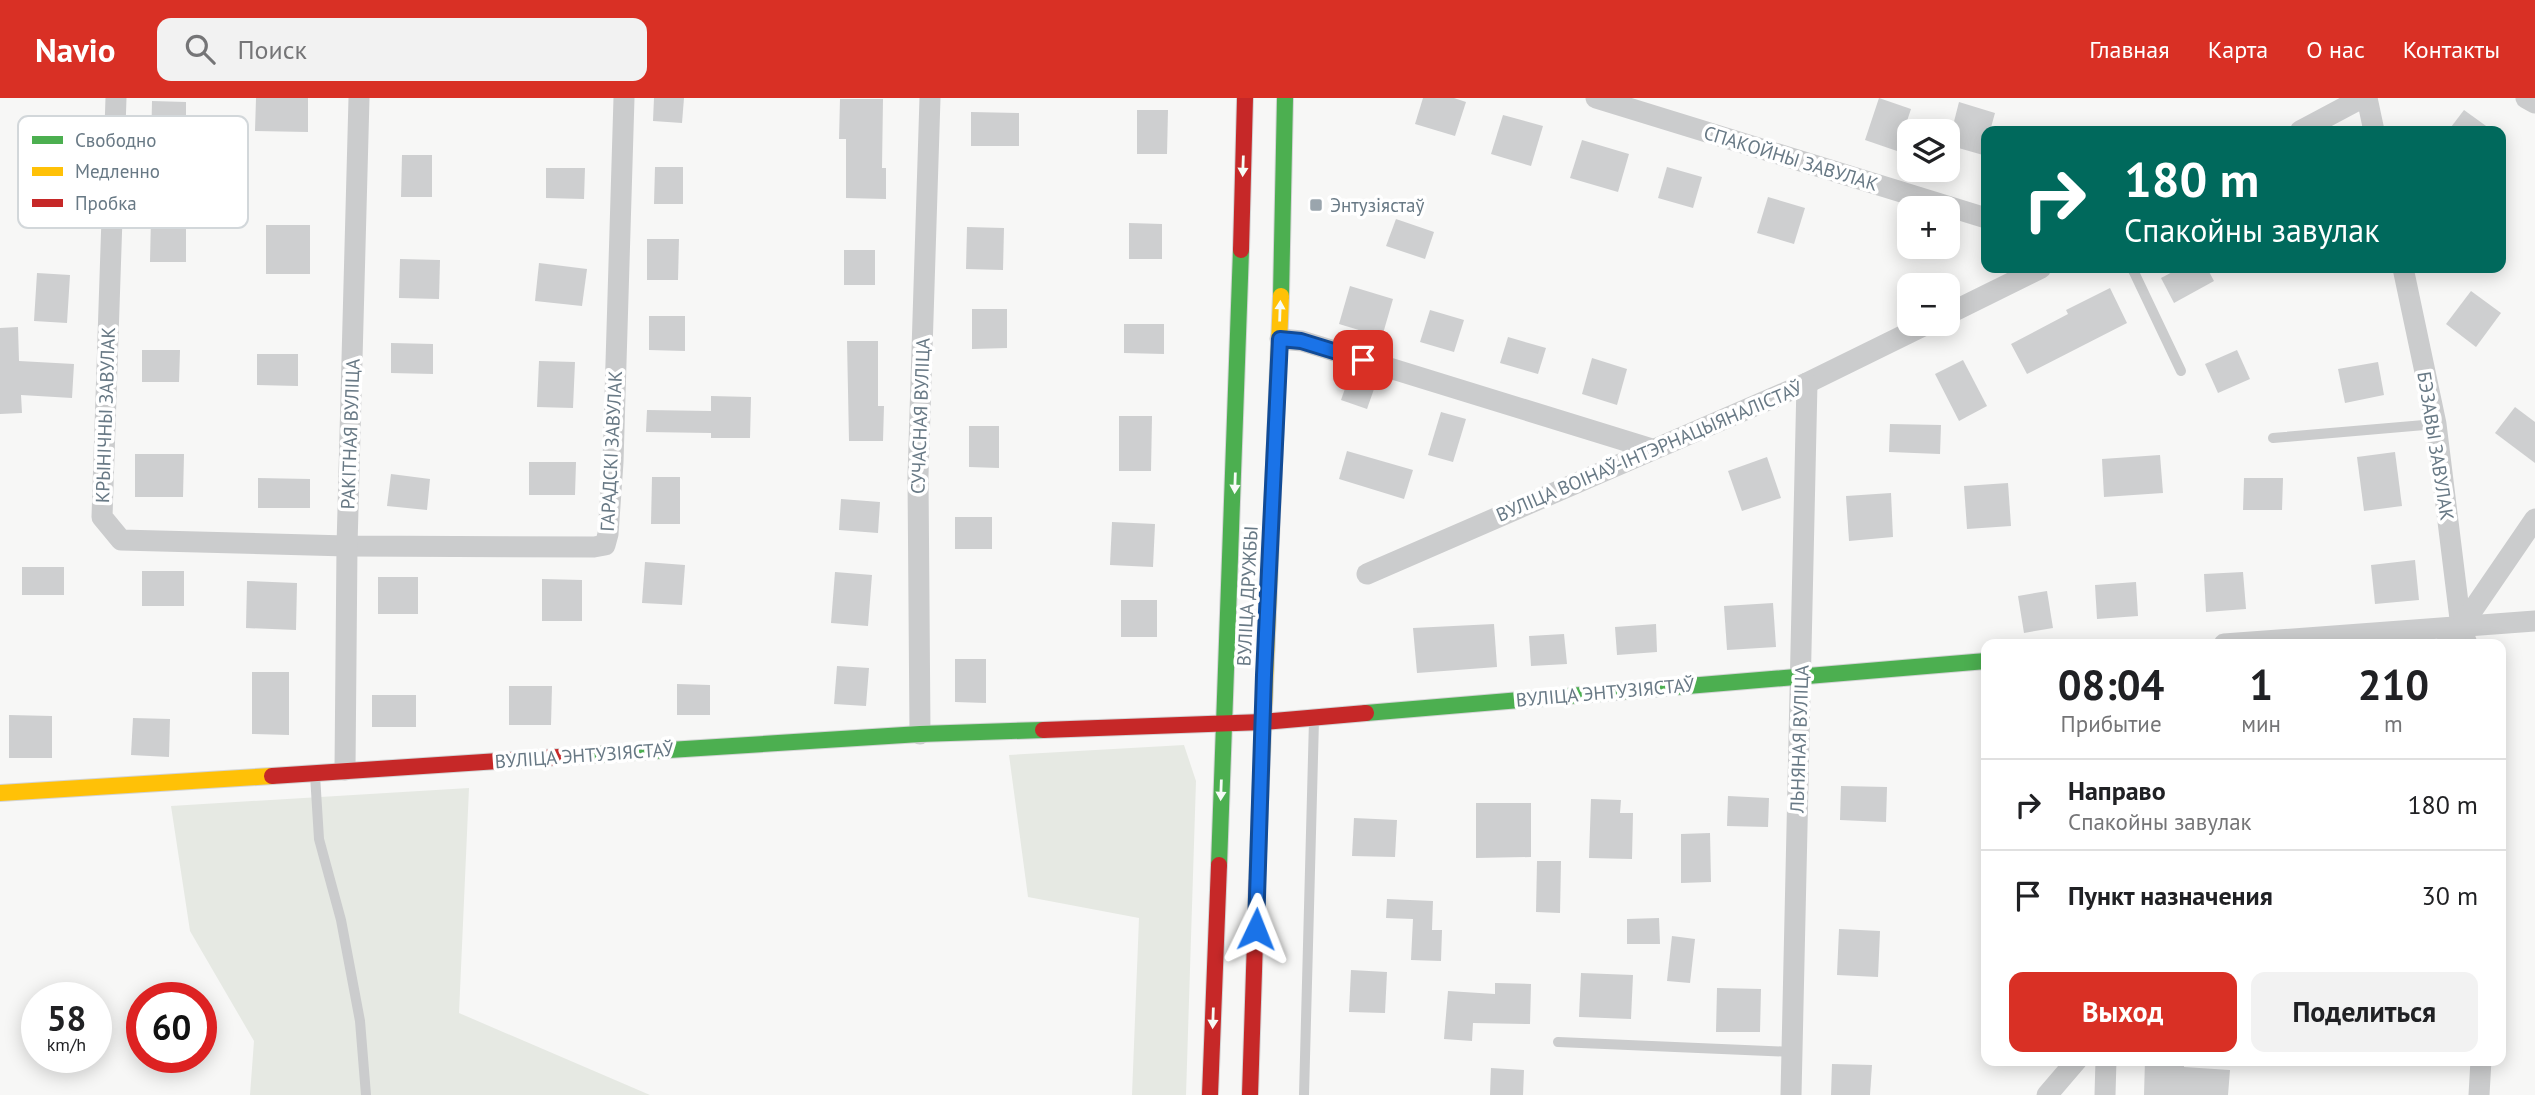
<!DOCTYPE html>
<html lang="ru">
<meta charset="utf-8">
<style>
body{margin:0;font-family:"PT Sans",sans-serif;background:#f2f2f2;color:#202124;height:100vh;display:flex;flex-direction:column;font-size:26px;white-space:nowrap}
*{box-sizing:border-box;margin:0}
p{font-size:23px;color:#757577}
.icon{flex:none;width:38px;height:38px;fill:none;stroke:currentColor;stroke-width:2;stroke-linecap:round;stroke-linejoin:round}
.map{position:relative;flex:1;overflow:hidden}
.details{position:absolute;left:1981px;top:541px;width:525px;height:427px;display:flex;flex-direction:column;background:#fff;border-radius:14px;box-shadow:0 4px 18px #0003}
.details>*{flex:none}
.top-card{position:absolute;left:1981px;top:28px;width:525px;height:147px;border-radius:14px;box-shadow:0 4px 18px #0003;background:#00695c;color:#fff;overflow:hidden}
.tools{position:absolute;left:1897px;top:21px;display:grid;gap:14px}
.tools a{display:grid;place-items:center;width:63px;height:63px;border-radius:14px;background:#fff;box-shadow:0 4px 18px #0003;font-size:35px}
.speed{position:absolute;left:21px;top:884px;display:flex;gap:14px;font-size:35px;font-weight:700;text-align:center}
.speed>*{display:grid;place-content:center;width:91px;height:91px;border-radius:50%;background:#fff;box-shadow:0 4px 18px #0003;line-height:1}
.speed small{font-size:18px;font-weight:400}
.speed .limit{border:10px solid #d22;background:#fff;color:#111}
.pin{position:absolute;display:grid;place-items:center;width:60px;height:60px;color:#fff;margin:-30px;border-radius:14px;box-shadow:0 4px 10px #0006}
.me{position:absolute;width:77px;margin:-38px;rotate:2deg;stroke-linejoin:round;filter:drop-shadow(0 0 5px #0008)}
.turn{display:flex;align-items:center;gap:24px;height:147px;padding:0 28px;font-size:32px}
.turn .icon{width:91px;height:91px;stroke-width:2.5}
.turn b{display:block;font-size:49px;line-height:60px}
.eta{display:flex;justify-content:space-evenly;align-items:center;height:119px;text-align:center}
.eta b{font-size:42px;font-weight:600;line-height:49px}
.cta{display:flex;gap:14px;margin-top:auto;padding:14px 28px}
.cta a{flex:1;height:80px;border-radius:14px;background:#d93025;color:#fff;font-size:28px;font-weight:600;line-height:80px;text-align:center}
.cta a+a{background:#f2f2f2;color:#202124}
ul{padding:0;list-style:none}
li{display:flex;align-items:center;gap:21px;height:91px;padding:0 28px;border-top:2px solid #e0e0e0}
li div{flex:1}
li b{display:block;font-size:26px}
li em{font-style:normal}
header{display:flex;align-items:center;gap:42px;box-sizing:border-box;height:98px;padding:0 35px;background:#d93025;color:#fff}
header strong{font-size:33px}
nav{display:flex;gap:38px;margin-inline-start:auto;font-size:24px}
.search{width:490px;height:63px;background:#f2f2f2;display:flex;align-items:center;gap:18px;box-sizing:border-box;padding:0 24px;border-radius:14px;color:#757577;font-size:26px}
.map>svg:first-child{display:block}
.green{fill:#e6e9e3}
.building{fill:#cecfd0}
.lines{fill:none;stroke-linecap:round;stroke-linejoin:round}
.fast-casing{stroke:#d3d4d5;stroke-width:18}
.slow-casing{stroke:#d3d4d5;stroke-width:18}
.jam-casing{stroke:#d3d4d5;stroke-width:18}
.lane{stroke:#cbcccd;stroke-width:10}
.street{stroke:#cbcccd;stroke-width:21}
.fast{stroke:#4caf50;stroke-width:16}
.slow{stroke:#ffc107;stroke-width:16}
.jam{stroke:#c62828;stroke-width:16}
.oneway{fill:#f6fbf6}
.route-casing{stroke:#114b97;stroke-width:18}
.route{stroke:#1a73e8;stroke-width:12}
.poi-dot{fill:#9aa5ad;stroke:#fff;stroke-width:2.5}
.labels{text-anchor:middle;stroke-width:7;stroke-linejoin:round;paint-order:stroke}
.street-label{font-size:19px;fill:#687985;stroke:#fff}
.poi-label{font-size:19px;fill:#687985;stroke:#fff;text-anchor:start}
.key{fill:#fff;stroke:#d2d7da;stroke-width:2}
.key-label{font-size:19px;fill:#687985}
</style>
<header>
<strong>Navio</strong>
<div class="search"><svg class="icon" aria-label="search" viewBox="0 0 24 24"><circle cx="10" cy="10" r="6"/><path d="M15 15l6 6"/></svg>Поиск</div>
<nav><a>Главная</a><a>Карта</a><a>О нас</a><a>Контакты</a></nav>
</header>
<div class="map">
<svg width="2535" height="997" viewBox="0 0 2535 997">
<rect width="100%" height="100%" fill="#f7f7f6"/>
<g class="green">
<polygon points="1184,647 1196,683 1186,997 1132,997 1139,820 1028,799 1009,657"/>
<polygon points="469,690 459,915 650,997 250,997 254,943 190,833 171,708"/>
</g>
<g class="building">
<polygon points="256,0 308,0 308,34 255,33"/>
<polygon points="654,0 684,0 682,25 653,23"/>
<polygon points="1423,0 1454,0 1466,4 1455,38 1415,26"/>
<polygon points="1879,0 1911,11 1897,53 1865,42"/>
<polygon points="840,1 883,1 882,70 886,70 886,101 846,100 846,41 839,41"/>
<polygon points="152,3 186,4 186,50 151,50"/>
<polygon points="1959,4 1995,15 1990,33 1986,33 1983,57 1948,47"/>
<polygon points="1137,12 1168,12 1167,56 1137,56"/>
<polygon points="2464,12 2493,33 2448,33"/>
<polygon points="971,14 1019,15 1019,48 971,48"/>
<polygon points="1503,17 1543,28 1531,68 1491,56"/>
<polygon points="1582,42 1629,56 1618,94 1570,80"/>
<polygon points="402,57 432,57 432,99 401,99"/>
<polygon points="655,69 683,69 683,106 654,106"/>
<polygon points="1667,69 1702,79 1693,110 1658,100"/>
<polygon points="546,70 585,70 584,101 546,100"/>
<polygon points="1768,99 1805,110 1794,146 1757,135"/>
<polygon points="151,119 186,119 186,164 150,164"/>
<polygon points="1396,121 1434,134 1425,161 1386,148"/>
<polygon points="1129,125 1162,126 1162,161 1129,161"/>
<rect x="266" y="127" width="44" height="49"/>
<polygon points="967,129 1004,130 1003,172 966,171"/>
<polygon points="647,141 679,141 678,182 647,182"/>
<rect x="844" y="152" width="31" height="35"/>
<polygon points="400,161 440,162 439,201 399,200"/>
<polygon points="539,165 587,171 582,208 535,203"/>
<polygon points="2180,170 2207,170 2214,183 2174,205 2161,180"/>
<polygon points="37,175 70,177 67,225 34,223"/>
<polygon points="1350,188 1393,201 1382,239 1339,226"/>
<polygon points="2110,190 2127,225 2027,276 2011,246 2068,216 2066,212"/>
<polygon points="2471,193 2501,215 2476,249 2446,226"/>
<polygon points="972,211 1007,211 1007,250 972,251"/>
<polygon points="1430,212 1464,222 1454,254 1420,244"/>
<polygon points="649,218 685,218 685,253 649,252"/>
<polygon points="1124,226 1164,226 1164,256 1124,255"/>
<polygon points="18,229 19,263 74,266 72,300 21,297 22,315 0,316 0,230"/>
<polygon points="1508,239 1546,250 1538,276 1500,265"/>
<polygon points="847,243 878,243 878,308 884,308 883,343 849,343"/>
<polygon points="391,245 433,246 433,276 391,275"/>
<polygon points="142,252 180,252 179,284 142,284"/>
<polygon points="2237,252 2250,281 2218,295 2205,266"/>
<polygon points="257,256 298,256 298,288 257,287"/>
<polygon points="1592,260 1627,271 1617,307 1582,296"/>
<polygon points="1963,262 1987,308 1959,323 1935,276"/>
<polygon points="539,263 575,264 573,310 537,309"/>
<polygon points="2378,264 2384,297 2345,305 2338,271"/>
<polygon points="1348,282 1374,291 1367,311 1341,302"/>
<polygon points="711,298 751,299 750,340 711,340 711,335 646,334 647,312 711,313"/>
<polygon points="2515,309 2535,324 2535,365 2495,335"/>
<polygon points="1441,314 1466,321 1453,364 1428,357"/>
<polygon points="1119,318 1152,318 1151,373 1119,373"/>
<polygon points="1890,326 1941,327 1940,356 1889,354"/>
<polygon points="969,328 999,328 999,370 969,369"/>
<polygon points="1347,353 1413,372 1404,401 1339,381"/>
<polygon points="2395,354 2402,408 2364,413 2357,359"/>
<polygon points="135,356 184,356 183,399 135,399"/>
<polygon points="2160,357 2163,395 2104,399 2102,361"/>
<polygon points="1767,359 1781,400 1742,413 1728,373"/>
<polygon points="529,364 576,364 575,397 529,397"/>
<polygon points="391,376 430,381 427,412 387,408"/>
<polygon points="652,379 680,379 680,426 651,426"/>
<polygon points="258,380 310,381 310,410 258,410"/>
<polygon points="2244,380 2283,380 2282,412 2243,412"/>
<polygon points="2008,385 2011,428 1967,431 1964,388"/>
<polygon points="1891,395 1893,439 1849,443 1846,398"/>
<polygon points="841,401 880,404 878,435 839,432"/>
<rect x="955" y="419" width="37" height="32"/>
<polygon points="1112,424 1155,426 1153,469 1110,467"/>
<polygon points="2415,462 2419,502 2375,506 2371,467"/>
<polygon points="645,464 685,467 682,507 642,505"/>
<rect x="22" y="469" width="42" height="28"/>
<rect x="142" y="473" width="42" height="35"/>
<polygon points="835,474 872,477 868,528 831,525"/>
<polygon points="2243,474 2246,511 2206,514 2204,476"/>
<rect x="378" y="479" width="40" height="37"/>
<polygon points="542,481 582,482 582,523 542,523"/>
<polygon points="247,483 297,485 296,532 246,530"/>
<polygon points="2136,484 2138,518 2097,521 2095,487"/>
<polygon points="2047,493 2053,530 2024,535 2018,498"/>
<rect x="1121" y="502" width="36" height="37"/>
<polygon points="1773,505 1776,549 1727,552 1724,508"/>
<polygon points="1494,526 1497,569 1417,575 1413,530"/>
<polygon points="1656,526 1657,554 1617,557 1615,529"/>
<polygon points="1564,536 1567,566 1531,568 1529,538"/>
<polygon points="955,561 986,561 986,605 955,604"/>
<polygon points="837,568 869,570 866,608 834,606"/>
<polygon points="252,574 289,574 289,637 252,636"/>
<polygon points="677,586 710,587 710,617 677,617"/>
<polygon points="509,588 552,588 551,627 509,627"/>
<rect x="372" y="597" width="44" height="32"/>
<polygon points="9,617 52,618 52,660 9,660"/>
<polygon points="133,620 170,621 169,659 131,657"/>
<polygon points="1841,688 1887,689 1886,724 1840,722"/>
<polygon points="1728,698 1769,700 1768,729 1727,728"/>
<polygon points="1591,701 1621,702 1620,715 1633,715 1632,761 1589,760"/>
<polygon points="1476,705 1531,705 1531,759 1476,760"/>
<polygon points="1354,720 1397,722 1395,759 1352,758"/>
<polygon points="1710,735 1711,784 1681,785 1681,736"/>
<polygon points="1537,763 1561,763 1560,815 1536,814"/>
<polygon points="1387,801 1433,803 1432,832 1442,832 1441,863 1411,862 1413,821 1386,820"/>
<polygon points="1659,820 1660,846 1627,846 1627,821"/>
<polygon points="1839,831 1880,833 1878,879 1837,877"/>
<polygon points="1672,838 1695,841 1690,885 1667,883"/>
<polygon points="1351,872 1387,874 1385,915 1349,914"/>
<polygon points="1581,875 1633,877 1631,921 1579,919"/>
<polygon points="1495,885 1531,886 1530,926 1473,925 1472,943 1444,941 1448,893 1495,896"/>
<polygon points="1717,890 1761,891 1760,934 1716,934"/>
<polygon points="2145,962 2184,962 2184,969 2230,972 2228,997 2144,997"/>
<polygon points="1832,966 1872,967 1870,997 1831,997"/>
<polygon points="1491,970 1524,972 1523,997 1490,997"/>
</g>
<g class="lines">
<defs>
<g id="fast">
<polyline points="1281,198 1285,0"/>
<polyline points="1366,615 1986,563"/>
<polyline points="574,658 920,636 1043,632"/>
<polyline points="1219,767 1241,152"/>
</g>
<g id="slow">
<polyline points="0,695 272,678"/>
<polyline points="1257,780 1281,198"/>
</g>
<g id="jam">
<polyline points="1241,152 1245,0"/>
<polyline points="1043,632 1263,624 1366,615"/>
<polyline points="272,678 574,658"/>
<polyline points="1210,997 1219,767"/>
<polyline points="1250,997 1257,780"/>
</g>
</defs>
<use href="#fast" class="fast-casing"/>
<use href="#slow" class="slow-casing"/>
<use href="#jam" class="jam-casing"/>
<g class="lane">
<polyline points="2132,170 2181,273"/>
<polyline points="2273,340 2436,326"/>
<polyline points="315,677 319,741 341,822 360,923 366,997"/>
<polyline points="1558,944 1793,954"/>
<polyline points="1304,997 1314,622"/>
</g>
<g class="street">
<polyline points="116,0 102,419 121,442 347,448 594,449 605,447 608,436 613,364 624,0"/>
<polyline points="1596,0 1986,120"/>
<polyline points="2367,0 2374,33"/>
<polyline points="2526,0 2535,5"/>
<polyline points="2300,33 2362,0"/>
<polyline points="2403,170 2436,326 2461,529 2467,546"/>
<polyline points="1948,216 2041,170"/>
<polyline points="1280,241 1302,243 1652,351"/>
<polyline points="1367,476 1807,285 1927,226"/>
<polyline points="2224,546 2535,523"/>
<polyline points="2446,546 2461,529 2535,421"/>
<polyline points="920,636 918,378 930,0"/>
<polyline points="345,672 347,448 359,0"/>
<polyline points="1791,997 1807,285"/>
<polyline points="2047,997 2077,962"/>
<polyline points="2105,997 2106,962"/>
<polyline points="2479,997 2481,962"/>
</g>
<use href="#fast" class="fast"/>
<use href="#slow" class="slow"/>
<use href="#jam" class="jam"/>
</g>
<defs><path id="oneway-solid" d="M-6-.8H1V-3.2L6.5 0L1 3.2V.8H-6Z" transform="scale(1.75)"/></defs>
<g class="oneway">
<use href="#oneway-solid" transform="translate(1243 68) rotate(92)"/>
<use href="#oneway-solid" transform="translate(1280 213) rotate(-88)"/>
<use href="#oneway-solid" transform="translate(1235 385) rotate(92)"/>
<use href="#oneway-solid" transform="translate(1221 692) rotate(92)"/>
<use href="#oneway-solid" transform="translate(1213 920) rotate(92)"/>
</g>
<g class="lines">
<defs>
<polyline id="route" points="1256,831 1264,577 1280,241 1301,243 1363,262"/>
</defs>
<use href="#route" class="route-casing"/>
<use href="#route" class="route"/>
</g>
<rect class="poi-dot" x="1309" y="100" width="14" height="14" rx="3.5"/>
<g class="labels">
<g class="street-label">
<text transform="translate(1791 60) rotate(17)" y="7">СПАКОЙНЫ ЗАВУЛАК</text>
<text transform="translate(105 317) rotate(-88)" y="7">КРЫНІЧНЫ ЗАВУЛАК</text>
<text transform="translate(920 318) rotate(-88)" y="7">СУЧАСНАЯ ВУЛІЦА</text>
<text transform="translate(350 336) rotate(-88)" y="7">РАКІТНАЯ ВУЛІЦА</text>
<text transform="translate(2436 348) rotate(81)" y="7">БЭЗАВЫ ЗАВУЛАК</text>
<text transform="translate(611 353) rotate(-87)" y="7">ГАРАДСКІ ЗАВУЛАК</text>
<text transform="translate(1649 353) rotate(-23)" y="7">ВУЛІЦА ВОІНАЎ-ІНТЭРНАЦЫЯНАЛІСТАЎ</text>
<text transform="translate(1247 498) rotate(-87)" y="7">ВУЛІЦА ДРУЖБЫ</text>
<text transform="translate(1605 594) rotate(-5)" y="7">ВУЛІЦА ЭНТУЗІЯСТАЎ</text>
<text transform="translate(1799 641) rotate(-88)" y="7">ЛЬНЯНАЯ ВУЛІЦА</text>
<text transform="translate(584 657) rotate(-4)" y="7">ВУЛІЦА ЭНТУЗІЯСТАЎ</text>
</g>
<g class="poi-label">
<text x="1330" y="114">Энтузіястаў</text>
</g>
</g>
<rect x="18" y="18" width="230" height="112" rx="10" class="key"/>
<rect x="32" y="38" width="31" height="8" fill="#4caf50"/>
<rect x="32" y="69" width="31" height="9" fill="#ffc107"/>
<rect x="32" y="101" width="31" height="8" fill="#c62828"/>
<g class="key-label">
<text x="75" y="49">Свободно</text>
<text x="75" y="80">Медленно</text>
<text x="75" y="112">Пробка</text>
</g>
</svg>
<div class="tools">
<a><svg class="icon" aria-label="layers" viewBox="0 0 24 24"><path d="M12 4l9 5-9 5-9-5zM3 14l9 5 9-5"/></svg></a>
<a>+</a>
<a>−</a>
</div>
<div class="speed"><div>58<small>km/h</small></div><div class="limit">60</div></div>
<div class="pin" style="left:1363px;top:262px;background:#d93025"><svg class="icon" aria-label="arrive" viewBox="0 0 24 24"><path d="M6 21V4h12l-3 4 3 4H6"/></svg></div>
<svg class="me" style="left:1256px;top:831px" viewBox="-20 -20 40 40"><path d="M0-17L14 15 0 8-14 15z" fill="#1a73e8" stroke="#fff" stroke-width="4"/></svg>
<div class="top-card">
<div class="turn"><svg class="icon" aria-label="right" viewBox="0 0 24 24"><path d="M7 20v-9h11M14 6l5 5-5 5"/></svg><div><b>180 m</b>Спакойны завулак</div></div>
</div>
<section class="details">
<div class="eta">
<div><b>08:04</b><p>Прибытие</p></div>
<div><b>1</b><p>мин</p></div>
<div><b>210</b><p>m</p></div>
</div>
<ul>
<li><svg class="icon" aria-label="right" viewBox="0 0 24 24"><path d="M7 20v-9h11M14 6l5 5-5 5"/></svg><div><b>Направо</b><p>Спакойны завулак</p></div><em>180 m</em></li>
<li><svg class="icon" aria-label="arrive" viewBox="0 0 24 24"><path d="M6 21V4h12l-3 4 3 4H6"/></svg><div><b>Пункт назначения</b></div><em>30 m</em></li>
</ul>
<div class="cta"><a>Выход</a><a>Поделиться</a></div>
</section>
</div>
